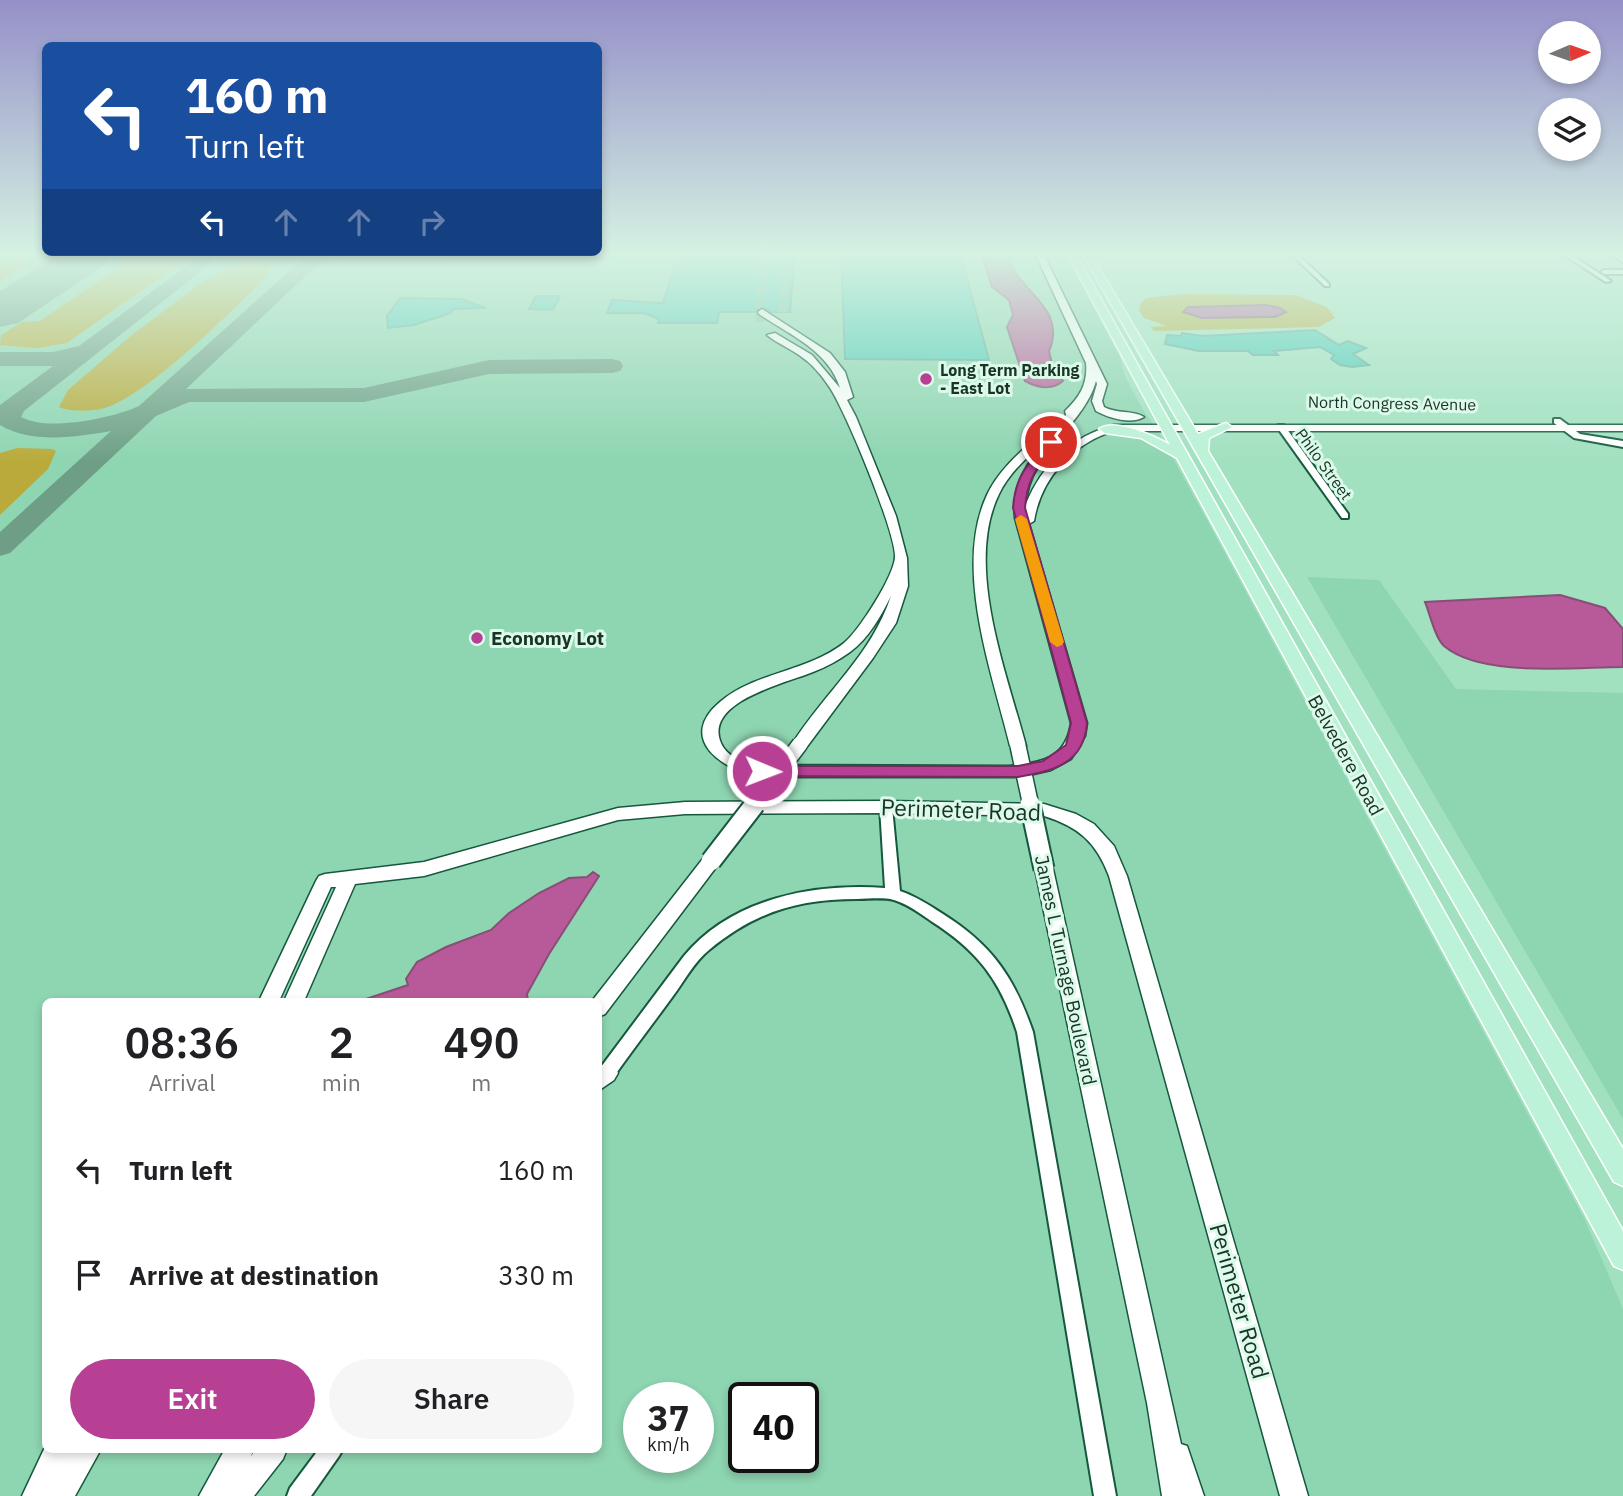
<!DOCTYPE html>
<style>
body{margin:0;font-family:"IBM Plex Sans",sans-serif;background:#f6f6f6;color:#202124;height:100vh;display:flex;flex-direction:column;font-size:26px;white-space:nowrap}
*{box-sizing:border-box;margin:0}
p{font-size:23px;color:#757577}
.icon{flex:none;width:38px;height:38px;fill:none;stroke:currentColor;stroke-width:2;stroke-linecap:round;stroke-linejoin:round}
.map{position:relative;flex:1;overflow:hidden}
.panel{position:absolute;left:42px;top:998px;width:560px;height:455px;display:flex;flex-direction:column;background:#fff;border-radius:10px;box-shadow:0 4px 10px #0003}
.panel>*{flex:none}
.guide{position:absolute;left:42px;top:42px;width:560px;height:214px;border-radius:10px;box-shadow:0 4px 10px #0003;background:#1a4fa0;color:#fff;overflow:hidden}
.needle{width:46px;rotate:88deg}
.tools{position:absolute;left:1538px;top:21px;display:grid;gap:14px}
.tools a{display:grid;place-items:center;width:63px;height:63px;border-radius:50%;background:#fff;box-shadow:0 4px 10px #0003;font-size:35px}
.speed{position:absolute;left:623px;top:1382px;display:flex;gap:14px;font-size:35px;font-weight:700;text-align:center}
.speed>*{display:grid;place-content:center;width:91px;height:91px;border-radius:50%;background:#fff;box-shadow:0 4px 10px #0003;line-height:1}
.speed small{font-size:18px;font-weight:400}
.speed .limit{border:4px solid #111;border-radius:10px;background:#fff;color:#111}
.pin{position:absolute;display:grid;place-items:center;width:60px;height:60px;color:#fff;margin:-30px;border:4px solid #fff;border-radius:50%;box-shadow:0 2px 7px #0007}
.me{position:absolute;width:77px;margin:-38px;rotate:91deg;stroke-linejoin:round;filter:drop-shadow(0 0 5px #0008)}
.turn{display:flex;align-items:center;gap:24px;height:147px;padding:0 28px;font-size:32px}
.turn .icon{width:91px;height:91px;stroke-width:2.5}
.turn b{display:block;font-size:49px;line-height:60px}
.lanes{display:flex;align-items:center;height:66px;padding:0 28px;background:#0003;justify-content:center;gap:35px;direction:ltr}
.lanes .off{opacity:.35}
.eta{display:flex;justify-content:space-evenly;align-items:center;height:119px;text-align:center}
.eta b{font-size:42px;font-weight:600;line-height:49px}
.action{display:flex;gap:14px;margin-top:auto;padding:14px 28px}
.action a{flex:1;height:80px;border-radius:42px;background:#b84094;color:#fff;font-size:28px;font-weight:600;line-height:80px;text-align:center}
.action a+a{background:#f6f6f6;color:#202124}
ul{padding:0;list-style:none}
li{display:flex;align-items:center;gap:21px;height:105px;padding:0 28px}
li div{flex:1}
li b{display:block;font-size:26px}
li em{font-style:normal}
.map>svg:first-child{display:block}
.built{fill:#8ed5b1;fill-rule:evenodd}
.green{fill:#b9aa3b}
.water{fill:#b85a99;stroke:#884e76;stroke-width:2}
.lines{fill:none;stroke-linecap:round;stroke-linejoin:round}
.taxiway{fill:#6e9f86;fill-rule:evenodd}
.runway{fill:#6e9f86;fill-rule:evenodd}
.building{fill:#4dcbb8;stroke:#5dab9e;stroke-width:2}
.secondary-tunnel{stroke:#86bea1;stroke-width:9;stroke-dasharray:9 4.5;stroke-linecap:butt}
.street-casing{stroke:#15583d;stroke-width:4}
.secondary-casing{stroke:#15583d;stroke-width:3}
.primary-casing{stroke:#fff;stroke-width:3}
.street{fill:#fff;fill-rule:evenodd}
.secondary{fill:#fff;fill-rule:evenodd}
.primary{fill:#bcf2d7;fill-rule:evenodd}
.secondary-bridge-far1-casing{stroke:#15583d;stroke-width:18;stroke-linecap:butt}
.secondary-bridge-casing{stroke:#15583d;stroke-width:23;stroke-linecap:butt}
.secondary-bridge-far1{stroke:#fff;stroke-width:15}
.secondary-bridge{stroke:#fff;stroke-width:19}
.route{fill:#b84094;stroke:#782a60;stroke-width:2}
.slow{fill:#f59e0b}
.poi-dot{fill:#b84094;stroke:#dbfae9;stroke-width:2.5}
.labels{text-anchor:middle;stroke-width:6;stroke-linejoin:round;paint-order:stroke}
.far-poi-label{font-size:16px;font-weight:bold;fill:#193326;stroke:#dbfae9;text-anchor:start}
.far-street-label{font-size:16px;fill:#193326;stroke:#dbfae9}
.poi-label{font-size:19px;font-weight:bold;fill:#193326;stroke:#dbfae9;text-anchor:start}
.street-label{font-size:19px;fill:#193326;stroke:#dbfae9}
.near-street-label{font-size:23px;fill:#193326;stroke:#dbfae9}
</style>
<div class="map">
<svg width="1623" height="1496" viewBox="0 0 1623 1496">
<rect width="100%" height="100%" fill="#a1e1c0"/>
<g class="built">
<path d="M0,253h1065l55,104 5,19 17,32 16,23 49,89 378,700 38,89v187h-1623zM46,1001h552v448h-552zM639,1398h59v60h-59zM744,1398h59v60h-59z"/>
<polygon points="1307,577 1379,580 1456,689 1623,693 1623,1119"/>
</g>
<g class="green">
<polygon points="0,253 48,253 0,281"/>
<polygon points="139,253 195,253 67,343 37,348 0,345 1,335 22,322 40,321"/>
<path d="M263,263l8,2 -3,10c-34,34 -122,123 -167,134 -11,2 -32,3 -42,-2l9,-17 65,-56 71,-53 31,-16z"/>
<polygon points="1180,294 1296,295 1327,307 1335,318 1319,327 1154,331 1151,327 1167,326 1144,318 1139,311 1141,302 1147,298"/>
<polygon points="17,448 52,449 56,451 48,469 0,515 0,453"/>
</g>
<g class="water">
<path d="M981,253h28c1,36 60,51 40,98l3,13 11,17c-12,10 -25,7 -38,0l-18,-54 6,-12 -4,-15 -17,-13z"/>
<polygon points="1266,305 1280,308 1286,312 1275,317 1202,318 1183,312 1188,307"/>
<path d="M1560,595l45,13 18,21v38c-48,0 -141,11 -179,-21 -9,-8 -14,-32 -19,-44z"/>
<polygon points="593,872 599,876 549,954 527,994 528,1001 360,1001 408,985 406,979 417,962 446,947 491,930 509,913 539,893 569,878 587,877"/>
</g>
<g class="lines">
<path class="taxiway" d="M204,253h20l-200,158 -3,6c27,15 92,1 118,-11l165,-148 9,-2 -2,-3 308,1 -9,5 -266,-1 -28,8 -130,123 178,-1 125,-28 123,-1 8,2 3,5 -3,5 -8,2 -123,1 -125,28h-175l-33,14 -146,137 -10,3v-24l111,-101c-34,6 -80,13 -111,-6v-20l53,-39h-53v-14h53l26,-6z"/>
<polygon class="runway" points="62,253 115,253 109,262 18,323 0,327 0,291"/>
</g>
<g class="building">
<polygon points="679,253 795,253 790,312 771,312 762,306 755,312 719,312 717,323 658,323 659,319 644,313 607,313 612,300 663,303"/>
<polygon points="841,253 960,253 989,360 845,359"/>
<polygon points="536,296 560,296 553,310 529,309"/>
<polygon points="400,298 461,299 486,308 453,309 451,313 414,325 388,328 387,316"/>
<polygon points="1315,330 1339,345 1348,341 1366,348 1353,354 1369,365 1352,367 1340,365 1331,359 1334,355 1320,347 1274,351 1278,355 1253,355 1248,351 1199,351 1165,344 1167,335 1181,336 1182,333 1203,336"/>
</g>
<g class="lines">
<g class="secondary-tunnel">
<polyline points="782,312 788,253"/>
<polyline points="761,322 759,310 766,253"/>
</g>
<defs>
<g id="street">
<polygon points="1290,253 1296,253 1329,284 1329,286 1325,286"/>
<polygon points="1561,253 1568,253 1611,281 1606,282"/>
<polygon points="1608,253 1615,253 1623,257 1623,262"/>
<polygon points="1623,270 1623,274 1604,274 1601,272 1604,270"/>
<polygon points="1554,419 1560,419 1580,434 1623,441 1623,447 1574,438 1554,423"/>
<polygon points="1278,425 1284,425 1348,514 1348,518 1342,518 1277,427"/>
<path d="M886,802l5,2 1,3 8,84c15,5 29,14 43,23 49,31 71,63 90,118l83,464h-22l-77,-464c-17,-52 -39,-81 -86,-111 -11,-8 -24,-17 -37,-21 -12,-3 -25,-1 -37,-1 -59,0 -102,13 -148,51 -15,12 -24,30 -36,46 -21,29 -43,57 -63,86l-6,3 -6,-2v-12l86,-115c48,-58 130,-73 201,-68l-5,-81 1,-3z"/>
<polygon points="319,1449 343,1449 339,1456 311,1496 287,1496 290,1488"/>
</g>
<g id="secondary">
<path d="M1035,253h8l64,131 -5,17 2,6c13,7 29,3 40,10 -13,8 -35,1 -48,-6l-4,-10 5,-17 -1,-3c-13,46 -68,73 -70,123 16,-40 47,-68 88,-79h509v6h-509c-41,12 -73,47 -80,90l-5,3 58,199 -2,13 -14,23 -20,11 -30,7h-259c-39,-6 -86,-38 -42,-75 35,-30 87,-30 124,-59 15,-12 50,-67 51,-86 1,-24 -51,-151 -67,-172 -6,-9 -16,-21 -25,-27 -11,-9 -25,-14 -36,-23l8,-2 37,22 28,33c-11,-37 -50,-53 -81,-74l-1,-2 4,-3 68,44 15,19 8,25 -6,3 9,17 40,99 11,42 1,28 -12,37 -23,35 -67,90 -6,1 -8,-5c33,-52 79,-88 99,-148 -10,20 -22,42 -41,56 -11,8 -24,15 -37,20 -27,11 -110,30 -92,71 7,16 26,20 41,22l247,1c32,-3 57,-7 62,-43l-56,-205c-3,-34 12,-56 34,-81 -18,17 -39,34 -50,57 -35,72 8,179 27,252l-8,5 -8,-5c-18,-74 -57,-178 -23,-251 12,-26 36,-45 56,-64l9,2 14,-18 -1,-4c15,-14 23,-28 21,-48z"/>
<path d="M886,801l158,3 32,10 18,10 20,22 13,30 181,620h-28l-171,-620c-13,-34 -30,-49 -65,-60l-158,-3 -201,1 -67,6 -194,56 -69,8 -51,117h-20l52,-114h-5l-52,114h-20l57,-120 3,-5 6,-2 99,-12 194,-54 67,-6z"/>
<polygon points="711,854 717,856 720,861 717,866 605,1014 598,1017 598,1001 592,1001 705,856"/>
<polygon points="1044,862 1050,864 1053,869 1181,1444 1187,1446 1204,1496 1162,1496 1147,1403 1035,869 1038,864"/>
<polygon points="607,1063 614,1066 618,1073 614,1080 598,1091 598,1067"/>
<polygon points="46,1445 46,1449 101,1449 75,1496 22,1496"/>
<polygon points="225,1449 254,1449 251,1456 256,1449 287,1449 283,1459 254,1496 199,1496"/>
</g>
<g id="primary">
<path d="M1067,253h8l548,978v39l-9,-4 -437,-808 -36,-20 -36,-5 -6,-4c15,-11 56,7 71,16z"/>
<polygon points="1082,253 1090,253 1198,434 1226,423 1232,427 1209,438 1208,451 1623,1149 1623,1186 1614,1182"/>
</g>
</defs>
<use href="#street" class="street-casing"/>
<use href="#secondary" class="secondary-casing"/>
<use href="#primary" class="primary-casing"/>
<use href="#street" class="street"/>
<use href="#secondary" class="secondary"/>
<use href="#primary" class="primary"/>
<defs>
<g id="secondary-bridge-far1">
<polyline points="1018,746 1031,806"/>
<polyline points="753,806 800,744"/>
</g>
<g id="secondary-bridge">
<polyline points="1030,804 1044,869"/>
<polyline points="711,861 755,804"/>
</g>
</defs>
<use href="#secondary-bridge-far1" class="secondary-bridge-far1-casing"/>
<use href="#secondary-bridge" class="secondary-bridge-casing"/>
<use href="#secondary-bridge-far1" class="secondary-bridge-far1"/>
<use href="#secondary-bridge" class="secondary-bridge"/>
</g>
<linearGradient id="sky" x2="0" y2="1"><stop stop-color="#9590c8"/><stop offset="0.55" stop-color="#d5f2e3"/><stop offset="1" stop-color="#d5f2e3" stop-opacity="0"/></linearGradient>
<rect width="1623" height="462" fill="url(#sky)"/>
<path class="route" d="M1048,440l9,2c-18,25 -30,34 -32,66l62,215c-3,41 -34,48 -69,54l-262,-1 -2,-5 2,-4 6,-1h256l25,-5 23,-16 5,-22 -58,-215c2,-32 15,-44 35,-68z"/>
<polygon class="slow" points="1021,515 1027,519 1064,642 1062,645 1057,647 1050,642 1015,519"/>
<g class="poi-dot">
<circle cx="926" cy="379" r="7"/>
<circle cx="477" cy="638" r="7"/>
</g>
<g class="labels">
<g class="far-poi-label">
<text x="940" y="376">Long Term Parking<tspan x="940" dy="18">- East Lot</tspan></text>
</g>
<g class="far-street-label">
<text transform="translate(1392 403) rotate(1)" y="6">North Congress Avenue</text>
<text transform="translate(1324 464) rotate(54)" y="6">Philo Street</text>
</g>
<g class="poi-label">
<text x="491" y="645">Economy Lot</text>
</g>
<g class="street-label">
<text transform="translate(1346 755) rotate(61)" y="7">Belvedere Road</text>
<text transform="translate(1066 970) rotate(78)" y="7">James L Turnage Boulevard</text>
</g>
<g class="near-street-label">
<text transform="translate(961 810) rotate(2)" y="8">Perimeter Road</text>
<text transform="translate(1239 1301) rotate(74)" y="8">Perimeter Road</text>
</g>
</g>
</svg>
<div class="tools">
<a><svg class="needle" viewBox="-14 -14 28 28"><path d="M0-13l5 13h-10z" fill="#e53935"/><path d="M0 13l5-13h-10z" fill="#757577"/></svg></a>
<a><svg class="icon" aria-label="layers" viewBox="0 0 24 24"><path d="M12 4l9 5-9 5-9-5zM3 14l9 5 9-5"/></svg></a>
</div>
<div class="speed"><div>37<small>km/h</small></div><div class="limit">40</div></div>
<div class="pin" style="left:1051px;top:442px;background:#d93025"><svg class="icon" aria-label="arrive" viewBox="0 0 24 24"><path d="M6 21V4h12l-3 4 3 4H6"/></svg></div>
<svg class="me" style="left:762px;top:771px" viewBox="-20 -20 40 40"><circle r="17" fill="#b84094" stroke="#fff" stroke-width="3"/><path d="M0-11L8 9 0 5-8 9z" fill="#fff"/></svg>
<div class="guide">
<div class="turn"><svg class="icon" aria-label="left" viewBox="0 0 24 24"><path d="M17 20v-9H6M10 6l-5 5 5 5"/></svg><div><b>160 m</b>Turn left</div></div>
<div class="lanes"><svg class="icon" aria-label="left" viewBox="0 0 24 24"><path d="M17 20v-9H6M10 6l-5 5 5 5"/></svg><svg class="icon off" aria-label="ahead" viewBox="0 0 24 24"><path d="M12 20V5M6 11l6-6 6 6"/></svg><svg class="icon off" aria-label="ahead" viewBox="0 0 24 24"><path d="M12 20V5M6 11l6-6 6 6"/></svg><svg class="icon off" aria-label="right" viewBox="0 0 24 24"><path d="M7 20v-9h11M14 6l5 5-5 5"/></svg></div>
</div>
<section class="panel">
<div class="eta">
<div><b>08:36</b><p>Arrival</p></div>
<div><b>2</b><p>min</p></div>
<div><b>490</b><p>m</p></div>
</div>
<ul>
<li><svg class="icon" aria-label="left" viewBox="0 0 24 24"><path d="M17 20v-9H6M10 6l-5 5 5 5"/></svg><div><b>Turn left</b></div><em>160 m</em></li>
<li><svg class="icon" aria-label="arrive" viewBox="0 0 24 24"><path d="M6 21V4h12l-3 4 3 4H6"/></svg><div><b>Arrive at destination</b></div><em>330 m</em></li>
</ul>
<div class="action"><a>Exit</a><a>Share</a></div>
</section>
</div>
